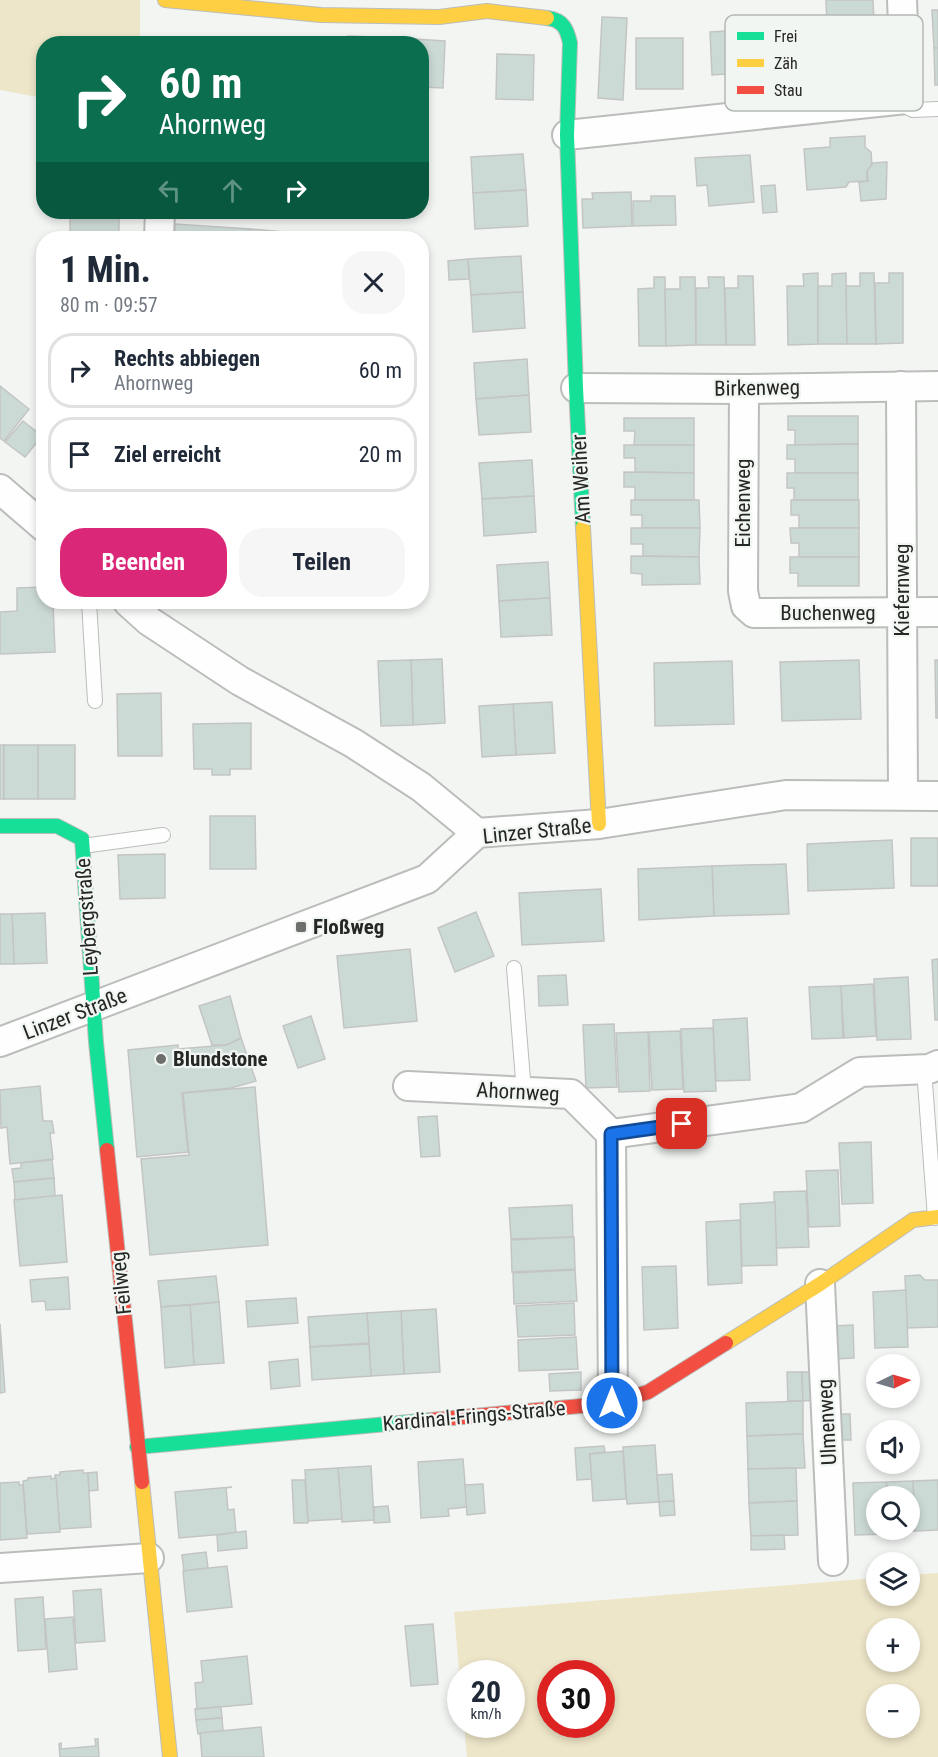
<!DOCTYPE html>
<html lang="de">
<meta charset="utf-8">
<style>
body{margin:0;font-family:"Roboto Condensed",sans-serif;background:#f6f6f7;color:#1f2937;height:100vh;display:flex;flex-direction:column;font-size:22px;white-space:nowrap}
*{box-sizing:border-box;margin:0}
p{font-size:20px;color:#747a83}
.icon{flex:none;width:33px;height:33px;fill:none;stroke:currentColor;stroke-width:2;stroke-linecap:round;stroke-linejoin:round}
.map{position:relative;flex:1;overflow:hidden}
.panel{position:absolute;left:36px;top:231px;width:393px;height:378px;display:flex;flex-direction:column;background:#fff;border-radius:24px;box-shadow:0 3px 9px #0003}
.panel>*{flex:none}
.guide{position:absolute;left:36px;top:36px;width:393px;height:183px;border-radius:24px;box-shadow:0 3px 9px #0003;background:#0b6e4f;color:#fff;overflow:hidden}
.needle{width:39px;rotate:85deg}
.buttons{position:absolute;left:866px;top:1354px;display:grid;gap:12px}
.buttons a{display:grid;place-items:center;width:54px;height:54px;border-radius:50%;background:#fff;box-shadow:0 3px 9px #0003;font-size:30px}
.speed{position:absolute;left:447px;top:1660px;display:flex;gap:12px;font-size:30px;font-weight:700;text-align:center}
.speed>*{display:grid;place-content:center;width:78px;height:78px;border-radius:50%;background:#fff;box-shadow:0 3px 9px #0003;line-height:1}
.speed small{font-size:15px;font-weight:400}
.speed .limit{border:9px solid #d22;background:#fff;color:#111}
.pin{position:absolute;display:grid;place-items:center;width:51px;height:51px;color:#fff;margin:-26px;border-radius:12px;box-shadow:0 3px 9px #0006}
.me{position:absolute;width:66px;margin:-33px;rotate:0deg;stroke-linejoin:round;filter:drop-shadow(0 0 4px #0008)}
.turn{display:flex;align-items:center;gap:21px;height:126px;padding:0 24px;font-size:27px}
.turn .icon{width:78px;height:78px;stroke-width:2.5}
.turn b{display:block;font-size:42px;line-height:51px}
.lanes{display:flex;align-items:center;height:57px;padding:0 24px;background:#0003;justify-content:center;gap:30px;direction:ltr}
.lanes .off{opacity:.35}
.round{display:grid;place-items:center;flex:none;width:63px;height:63px;border-radius:24px;background:#f6f6f7}
.summary{display:flex;align-items:center;justify-content:space-between;height:102px;padding:0 24px}
h1{font-size:36px;font-weight:700;line-height:45px}
.action{display:flex;gap:12px;margin-top:auto;padding:12px 24px}
.action a{flex:1;height:69px;border-radius:24px;background:#db2777;color:#fff;font-size:24px;font-weight:700;line-height:69px;text-align:center}
.action a+a{background:#f6f6f7;color:#1f2937}
ul{padding:0;list-style:none}
li{display:flex;align-items:center;gap:18px;height:75px;margin:0 12px 9px;padding:0 12px;border:3px solid #e0e1e3;border-radius:24px}
li div{flex:1}
li b{display:block;font-size:22px}
li em{font-style:normal}
.map>svg:first-child{display:block}
.green{fill:#eee6c9;fill-rule:evenodd}
.building{fill:#ccdad5;stroke:#c3c5c4;stroke-width:1.5}
.lines{fill:none;stroke-linecap:round;stroke-linejoin:round}
.lane-casing{stroke:#bbbdbb;stroke-width:16}
.street-casing{stroke:#bbbdbb;stroke-width:32}
.fast-casing{stroke:#bbbdbb;stroke-width:16}
.slow-casing{stroke:#bbbdbb;stroke-width:16}
.jam-casing{stroke:#bbbdbb;stroke-width:16}
.lane{stroke:#fdfefd;stroke-width:14}
.street{stroke:#fdfefd;stroke-width:28}
.fast{stroke:#16e098;stroke-width:14}
.slow{stroke:#ffcf43;stroke-width:14}
.jam{stroke:#f24e42;stroke-width:14}
.route-casing{stroke:#114b97;stroke-width:15}
.route{stroke:#1a73e8;stroke-width:10}
.poi-dot{fill:#6d6f6d;stroke:#f2f6f2;stroke-width:2}
.labels{text-anchor:middle;stroke-width:4.5;stroke-linejoin:round;paint-order:stroke}
.street-label{font-size:21px;fill:#252725;stroke:#f2f6f2}
.poi-label{font-size:21px;font-weight:bold;fill:#252725;stroke:#f2f6f2;text-anchor:start}
.key{fill:#f2f6f2;stroke:#b4b8b4;stroke-width:1.5}
.key-label{font-size:16px;fill:#252725}
</style>
<div class="map">
<svg width="938" height="1757" viewBox="0 0 938 1757">
<rect width="100%" height="100%" fill="#f3f5f3"/>
<g class="green">
<polygon points="0,0 140,0 140,43 44,44 43,98 0,90"/>
<path d="M938,1573v184h-471l-3,-32h48v-51h-52v8l-6,-70 422,-34v18h33v-21zM876,1629h33v33h-33zM550,1674h52v51h-52zM876,1695h33v33h-33z"/>
</g>
<g class="building">
<polygon points="826,0 873,0 875,46 828,48"/>
<polygon points="932,10 938,10 938,48 934,48"/>
<polygon points="602,17 627,18 623,100 598,98"/>
<polygon points="779,28 781,63 755,64 755,72 712,75 710,32"/>
<polygon points="348,36 400,38 399,44 348,44"/>
<polygon points="400,38 445,41 443,88 422,87 422,44 399,44"/>
<rect x="636" y="38" width="47" height="51"/>
<polygon points="934,48 938,48 938,85 935,85"/>
<polygon points="497,54 534,55 533,100 496,99"/>
<polygon points="865,136 865,147 871,152 872,166 867,171 867,181 849,182 846,187 807,190 804,149 830,147 830,138"/>
<polygon points="523,154 526,190 473,193 471,157"/>
<polygon points="750,155 754,202 709,206 707,185 697,186 695,158"/>
<polygon points="887,162 886,199 861,201 859,182 868,181 867,171 873,163"/>
<polygon points="775,185 777,212 763,213 761,186"/>
<polygon points="526,190 528,226 475,229 473,193"/>
<polygon points="631,192 632,226 583,228 582,199 593,199 592,193"/>
<polygon points="651,196 675,196 676,225 633,226 633,201 651,201"/>
<rect x="70" y="212" width="49" height="26"/>
<polygon points="175,224 250,229 249,238 174,238"/>
<polygon points="250,229 328,236 328,238 249,238"/>
<polygon points="521,256 523,292 471,295 468,259"/>
<polygon points="468,259 469,279 449,280 448,261"/>
<polygon points="818,273 818,344 788,345 787,286 804,286 803,274"/>
<polygon points="846,273 847,344 818,344 818,286 832,286 832,274"/>
<polygon points="860,273 874,273 876,344 847,344 846,286 860,286"/>
<polygon points="889,273 903,273 903,343 876,344 875,283 889,283"/>
<polygon points="738,276 753,276 755,345 726,345 725,288 738,288"/>
<polygon points="654,277 665,277 666,346 639,346 638,289 654,288"/>
<polygon points="680,277 695,277 696,345 666,346 665,289 680,289"/>
<polygon points="708,277 724,277 726,345 696,345 696,288 709,288"/>
<polygon points="523,292 525,328 473,332 471,295"/>
<polygon points="527,359 529,395 476,399 474,363"/>
<polygon points="0,386 29,409 4,441 0,438"/>
<polygon points="529,395 531,432 479,435 476,399"/>
<polygon points="788,416 858,416 858,444 795,445 795,430 788,430"/>
<polygon points="624,418 694,418 694,445 634,445 635,431 624,431"/>
<polygon points="23,421 42,436 25,457 5,442"/>
<polygon points="858,444 858,473 795,473 795,459 787,459 787,445"/>
<polygon points="624,445 694,445 694,473 635,472 635,458 624,458"/>
<polygon points="532,460 534,496 482,499 479,463"/>
<polygon points="624,472 694,473 694,500 635,500 635,487 624,487"/>
<polygon points="787,473 858,473 858,500 794,500 794,488 787,488"/>
<polygon points="534,496 536,532 484,536 482,499"/>
<polygon points="631,500 699,500 700,528 642,528 642,515 631,515"/>
<polygon points="791,500 859,500 859,528 799,528 799,515 791,515"/>
<polygon points="631,528 700,528 699,557 643,556 643,544 631,544"/>
<polygon points="790,528 859,528 859,557 799,557 799,543 791,543"/>
<polygon points="631,556 699,557 700,584 642,585 642,574 631,573"/>
<polygon points="790,557 859,557 859,586 798,586 798,573 790,573"/>
<polygon points="548,562 550,598 499,601 497,565"/>
<polygon points="44,587 44,602 53,602 55,652 0,654 0,612 17,611 17,588"/>
<polygon points="550,598 552,635 501,637 499,601"/>
<polygon points="442,659 445,723 413,725 411,660"/>
<polygon points="411,660 413,725 381,726 378,661"/>
<polygon points="859,660 861,719 782,721 780,662"/>
<polygon points="935,660 938,660 938,718 936,718"/>
<polygon points="732,661 734,724 655,726 654,663"/>
<polygon points="161,693 162,756 118,756 117,694"/>
<polygon points="552,702 555,753 516,755 513,704"/>
<polygon points="513,704 516,755 482,757 479,706"/>
<polygon points="251,723 251,769 230,769 230,775 212,775 212,769 194,769 193,724"/>
<rect x="0" y="745" width="4" height="54"/>
<rect x="4" y="745" width="34" height="54"/>
<rect x="38" y="745" width="37" height="54"/>
<polygon points="210,816 255,816 256,869 210,869"/>
<rect x="911" y="838" width="27" height="48"/>
<polygon points="892,840 894,888 808,891 807,844"/>
<polygon points="165,854 165,898 120,899 118,855"/>
<polygon points="786,864 789,914 714,916 712,866"/>
<polygon points="712,866 714,916 639,920 638,869"/>
<polygon points="601,889 604,941 522,945 519,893"/>
<polygon points="476,912 494,956 455,972 438,928"/>
<polygon points="45,913 47,963 14,964 12,914"/>
<polygon points="0,914 12,914 14,964 0,964"/>
<polygon points="410,949 417,1021 344,1028 337,956"/>
<polygon points="938,959 938,1020 935,1020 932,960"/>
<polygon points="566,975 568,1005 539,1006 538,976"/>
<polygon points="908,977 911,1039 877,1040 874,979"/>
<polygon points="873,984 876,1036 844,1038 841,986"/>
<polygon points="841,986 843,1038 812,1039 809,987"/>
<polygon points="230,996 241,1038 227,1045 212,1045 199,1006"/>
<polygon points="311,1016 325,1059 298,1068 283,1026"/>
<polygon points="747,1018 750,1080 716,1081 713,1020"/>
<polygon points="614,1024 617,1087 586,1088 583,1025"/>
<polygon points="713,1028 716,1091 684,1092 681,1029"/>
<polygon points="680,1031 683,1089 652,1090 649,1032"/>
<polygon points="648,1032 650,1091 619,1092 616,1033"/>
<polygon points="241,1038 256,1081 231,1088 182,1093 188,1152 137,1157 128,1050 178,1045 178,1049 227,1045"/>
<polygon points="40,1086 43,1121 52,1121 54,1133 50,1133 53,1159 10,1164 7,1127 1,1128 0,1090"/>
<polygon points="255,1087 268,1245 150,1255 141,1159 189,1155 183,1093"/>
<polygon points="437,1116 440,1156 421,1157 418,1117"/>
<polygon points="871,1142 873,1203 842,1204 839,1143"/>
<polygon points="52,1160 54,1178 14,1182 12,1169 21,1168 21,1163"/>
<polygon points="838,1170 840,1226 809,1227 806,1171"/>
<polygon points="54,1178 55,1196 15,1200 14,1182"/>
<polygon points="806,1191 809,1247 776,1248 774,1192"/>
<polygon points="62,1195 67,1262 20,1266 14,1200"/>
<polygon points="775,1202 777,1265 742,1266 740,1204"/>
<polygon points="572,1205 573,1237 511,1239 509,1208"/>
<polygon points="740,1220 742,1283 708,1285 706,1222"/>
<polygon points="574,1237 575,1269 512,1272 511,1240"/>
<polygon points="676,1266 678,1328 644,1330 642,1267"/>
<polygon points="575,1270 577,1301 514,1304 513,1273"/>
<polygon points="920,1275 925,1280 938,1280 938,1327 907,1328 905,1276"/>
<polygon points="216,1276 219,1302 161,1307 158,1281"/>
<polygon points="68,1277 70,1309 46,1310 45,1301 32,1302 30,1280"/>
<polygon points="906,1290 908,1347 875,1348 873,1292"/>
<polygon points="296,1298 298,1323 248,1327 246,1301"/>
<polygon points="219,1302 224,1363 194,1365 190,1305"/>
<polygon points="574,1303 575,1335 518,1337 516,1306"/>
<polygon points="190,1305 194,1365 165,1368 161,1307"/>
<polygon points="436,1309 440,1372 404,1374 401,1311"/>
<polygon points="401,1311 404,1374 371,1376 367,1313"/>
<polygon points="367,1313 369,1343 310,1347 308,1317"/>
<polygon points="0,1324 5,1392 0,1393"/>
<polygon points="853,1325 854,1358 834,1359 833,1326"/>
<polygon points="576,1337 578,1369 519,1371 518,1340"/>
<polygon points="369,1344 371,1376 312,1380 310,1347"/>
<polygon points="298,1359 300,1386 271,1389 269,1362"/>
<polygon points="581,1372 581,1390 550,1391 549,1374"/>
<polygon points="787,1372 802,1372 803,1401 788,1401"/>
<polygon points="802,1372 816,1372 817,1400 803,1401"/>
<polygon points="803,1401 803,1434 747,1436 746,1403"/>
<polygon points="837,1414 850,1414 851,1440 837,1440"/>
<polygon points="803,1434 805,1468 748,1469 747,1436"/>
<polygon points="655,1445 659,1502 627,1504 623,1447"/>
<polygon points="604,1446 605,1452 590,1454 592,1479 577,1480 575,1448"/>
<polygon points="623,1451 626,1499 593,1501 590,1454"/>
<polygon points="463,1459 467,1507 448,1509 449,1516 421,1518 418,1462"/>
<polygon points="371,1466 374,1520 342,1522 338,1468"/>
<polygon points="338,1468 342,1519 308,1521 305,1470"/>
<polygon points="796,1468 797,1501 749,1503 748,1469"/>
<polygon points="83,1470 83,1473 88,1473 91,1527 60,1529 55,1475 60,1475 60,1472"/>
<polygon points="97,1472 98,1490 89,1491 88,1473"/>
<polygon points="672,1474 674,1501 659,1502 657,1475"/>
<polygon points="51,1476 51,1479 56,1478 60,1532 27,1534 23,1481 28,1480 28,1478"/>
<polygon points="292,1480 305,1480 308,1523 294,1523"/>
<polygon points="938,1480 938,1530 915,1531 913,1481"/>
<polygon points="913,1481 915,1531 888,1532 888,1530 909,1530 909,1497 887,1497 887,1482"/>
<polygon points="19,1482 19,1485 23,1485 27,1538 0,1540 0,1483"/>
<polygon points="886,1482 887,1497 876,1497 876,1530 888,1530 888,1534 855,1535 853,1483"/>
<polygon points="483,1484 485,1513 467,1515 465,1485"/>
<polygon points="232,1487 226,1488 228,1510 234,1509 236,1533 179,1538 175,1492"/>
<polygon points="674,1501 675,1515 660,1516 659,1502"/>
<polygon points="797,1501 798,1535 751,1536 749,1503"/>
<polygon points="388,1506 390,1522 374,1523 374,1507"/>
<polygon points="246,1531 247,1548 218,1551 217,1535"/>
<polygon points="784,1535 785,1549 751,1550 751,1536"/>
<polygon points="206,1552 208,1568 184,1571 182,1555"/>
<polygon points="227,1566 232,1607 187,1612 183,1571"/>
<polygon points="101,1589 105,1641 76,1643 73,1591"/>
<polygon points="43,1597 46,1649 18,1651 15,1599"/>
<polygon points="73,1617 77,1669 49,1672 45,1619"/>
<polygon points="433,1624 438,1684 411,1686 405,1626"/>
<polygon points="247,1656 252,1704 197,1709 195,1683 203,1682 201,1661"/>
<polygon points="221,1707 222,1718 196,1720 195,1709"/>
<polygon points="222,1718 223,1731 198,1734 196,1720"/>
<polygon points="261,1727 264,1757 202,1757 200,1733"/>
<polygon points="95,1739 98,1739 99,1757 60,1757 59,1744 61,1743 61,1749 96,1746"/>
</g>
<g class="lines">
<defs>
<g id="lane">
<polyline points="906,99 909,108 913,110 938,109"/>
<polyline points="89,602 95,701"/>
<polyline points="83,846 163,835"/>
<polyline points="514,968 524,1092"/>
<polyline points="924,1069 935,1218"/>
</g>
<g id="street">
<polyline points="567,135 906,99 902,0"/>
<polyline points="159,238 160,212"/>
<polyline points="901,386 903,795"/>
<polyline points="576,388 744,389 938,386"/>
<polyline points="744,389 743,591 746,606 754,613 938,612"/>
<polyline points="0,489 44,527"/>
<polyline points="128,602 149,621 240,681 353,743 421,787 477,833"/>
<polyline points="0,1042 427,879 477,833 599,824 786,795 938,796"/>
<polyline points="408,1086 571,1094 611,1134"/>
<polyline points="820,1284 833,1561"/>
<polyline points="613,1403 611,1134 801,1108 860,1072 929,1069 938,1065"/>
<polyline points="0,1568 149,1558"/>
</g>
<g id="fast">
<path d="M547,18c16,2 20,11 23,25l-3,92 9,253 7,139"/>
<polyline points="0,826 57,826 82,839 96,1042 107,1150"/>
<polyline points="137,1447 431,1420"/>
</g>
<g id="slow">
<polyline points="165,0 321,15 439,17 487,11 547,18"/>
<polyline points="583,527 599,824"/>
<polyline points="726,1343 820,1284 913,1220 938,1217"/>
<polyline points="142,1482 170,1757"/>
</g>
<g id="jam">
<polyline points="107,1150 142,1482"/>
<polyline points="431,1420 613,1403 648,1392 726,1343"/>
</g>
</defs>
<use href="#lane" class="lane-casing"/>
<use href="#street" class="street-casing"/>
<use href="#fast" class="fast-casing"/>
<use href="#slow" class="slow-casing"/>
<use href="#jam" class="jam-casing"/>
<use href="#lane" class="lane"/>
<use href="#street" class="street"/>
<use href="#fast" class="fast"/>
<use href="#slow" class="slow"/>
<use href="#jam" class="jam"/>
</g>
<g class="lines">
<defs>
<polyline id="route" points="612,1403 611,1134 682,1124"/>
</defs>
<use href="#route" class="route-casing"/>
<use href="#route" class="route"/>
</g>
<g class="poi-dot">
<rect x="295" y="921" width="12" height="12" rx="3"/>
<circle cx="161" cy="1059" r="6"/>
</g>
<g class="labels">
<g class="street-label">
<text transform="translate(757 388) rotate(-1)" y="7">Birkenweg</text>
<text transform="translate(581 479) rotate(-93)" y="7">Am Weiher</text>
<text transform="translate(743 503) rotate(-90)" y="7">Eichenweg</text>
<text transform="translate(902 590) rotate(-90)" y="7">Kiefernweg</text>
<text x="828" y="620">Buchenweg</text>
<text transform="translate(537 831) rotate(-6)" y="7">Linzer Straße</text>
<text transform="translate(87 917) rotate(-94)" y="7">Leybergstraße</text>
<text transform="translate(75 1014) rotate(-21)" y="7">Linzer Straße</text>
<text transform="translate(518 1092) rotate(3)" y="7">Ahornweg</text>
<text transform="translate(121 1283) rotate(-96)" y="7">Feilweg</text>
<text transform="translate(474 1416) rotate(-5)" y="7">Kardinal-Frings-Straße</text>
<text transform="translate(827 1422) rotate(-93)" y="7">Ulmenweg</text>
</g>
<g class="poi-label">
<text x="313" y="934">Floßweg</text>
<text x="173" y="1066">Blundstone</text>
</g>
</g>
<rect x="725" y="15" width="198" height="96" rx="9" class="key"/>
<rect x="737" y="32" width="27" height="8" fill="#16e098"/>
<rect x="737" y="59" width="27" height="8" fill="#ffcf43"/>
<rect x="737" y="86" width="27" height="8" fill="#f24e42"/>
<g class="key-label">
<text x="774" y="42">Frei</text>
<text x="774" y="69">Zäh</text>
<text x="774" y="96">Stau</text>
</g>
</svg>
<div class="buttons">
<a><svg class="needle" viewBox="-14 -14 28 28"><path d="M0-13l5 13h-10z" fill="#e53935"/><path d="M0 13l5-13h-10z" fill="#747a83"/></svg></a>
<a><svg class="icon" aria-label="sound" viewBox="0 0 24 24"><path d="M4 9h4l5-4v14l-5-4H4zM17 9q2 3 0 6"/></svg></a>
<a><svg class="icon" aria-label="search" viewBox="0 0 24 24"><circle cx="10" cy="10" r="6"/><path d="M15 15l6 6"/></svg></a>
<a><svg class="icon" aria-label="layers" viewBox="0 0 24 24"><path d="M12 4l9 5-9 5-9-5zM3 14l9 5 9-5"/></svg></a>
<a>+</a>
<a>−</a>
</div>
<div class="speed"><div>20<small>km/h</small></div><div class="limit">30</div></div>
<div class="pin" style="left:682px;top:1124px;background:#d93025"><svg class="icon" aria-label="arrive" viewBox="0 0 24 24"><path d="M6 21V4h12l-3 4 3 4H6"/></svg></div>
<svg class="me" style="left:612px;top:1403px" viewBox="-20 -20 40 40"><circle r="17" fill="#1a73e8" stroke="#fff" stroke-width="3"/><path d="M0-11L8 9 0 5-8 9z" fill="#fff"/></svg>
<div class="guide">
<div class="turn"><svg class="icon" aria-label="right" viewBox="0 0 24 24"><path d="M7 20v-9h11M14 6l5 5-5 5"/></svg><div><b>60 m</b>Ahornweg</div></div>
<div class="lanes"><svg class="icon off" aria-label="left" viewBox="0 0 24 24"><path d="M17 20v-9H6M10 6l-5 5 5 5"/></svg><svg class="icon off" aria-label="ahead" viewBox="0 0 24 24"><path d="M12 20V5M6 11l6-6 6 6"/></svg><svg class="icon" aria-label="right" viewBox="0 0 24 24"><path d="M7 20v-9h11M14 6l5 5-5 5"/></svg></div>
</div>
<section class="panel">
<div class="summary"><div><h1>1 Min.</h1><p>80 m · 09:57</p></div><a class="round"><svg class="icon" aria-label="close" viewBox="0 0 24 24"><path d="M6 6l12 12M18 6L6 18"/></svg></a></div>
<ul>
<li><svg class="icon" aria-label="right" viewBox="0 0 24 24"><path d="M7 20v-9h11M14 6l5 5-5 5"/></svg><div><b>Rechts abbiegen</b><p>Ahornweg</p></div><em>60 m</em></li>
<li><svg class="icon" aria-label="arrive" viewBox="0 0 24 24"><path d="M6 21V4h12l-3 4 3 4H6"/></svg><div><b>Ziel erreicht</b></div><em>20 m</em></li>
</ul>
<div class="action"><a>Beenden</a><a>Teilen</a></div>
</section>
</div>
